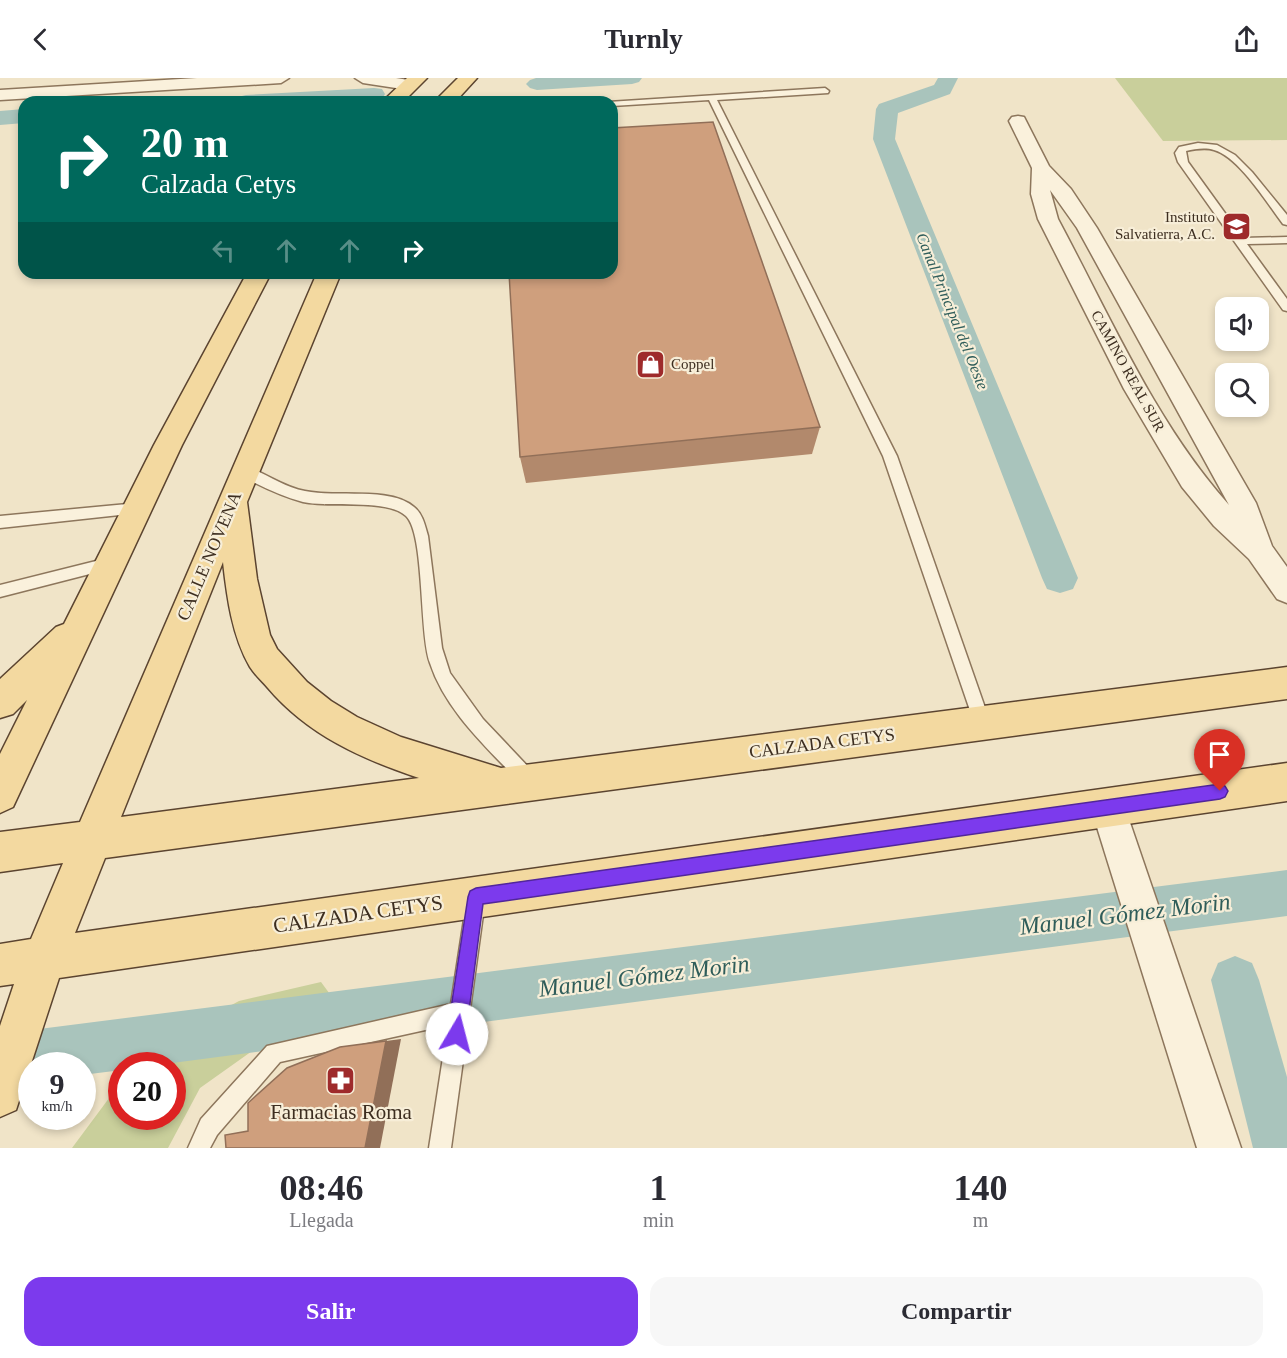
<!DOCTYPE html>
<html lang="es">
<meta charset="utf-8">
<style>
body{margin:0;font-family:Georgia,serif;background:#f7f7f7;color:#2b2b33;height:100vh;display:flex;flex-direction:column;font-size:22px;white-space:nowrap}
*{box-sizing:border-box;margin:0}
p{font-size:20px;color:#7c7c81}
.icon{flex:none;width:33px;height:33px;fill:none;stroke:currentColor;stroke-width:2;stroke-linecap:round;stroke-linejoin:round}
.map{position:relative;height:1070px;overflow:hidden}
.side{display:flex;flex-direction:column;background:#fff;flex:1}
.side>*{flex:none}
.banner{position:absolute;left:18px;top:18px;width:600px;height:183px;border-radius:18px;box-shadow:0 3px 9px #0003;background:#00695c;color:#fff;overflow:hidden}
.buttons{position:absolute;left:1215px;top:219px;display:grid;gap:12px}
.buttons a{display:grid;place-items:center;width:54px;height:54px;border-radius:12px;background:#fff;box-shadow:0 3px 9px #0003;font-size:30px}
.speed{position:absolute;left:18px;top:974px;display:flex;gap:12px;font-size:30px;font-weight:700;text-align:center}
.speed>*{display:grid;place-content:center;width:78px;height:78px;border-radius:50%;background:#fff;box-shadow:0 3px 9px #0003;line-height:1}
.speed small{font-size:15px;font-weight:400}
.speed .limit{border:9px solid #d22;background:#fff;color:#111}
.pin{position:absolute;display:grid;place-items:center;width:51px;height:51px;color:#fff;margin:-62px -26px;border-radius:50% 50% 50% 0;rotate:-45deg;box-shadow:0 0 6px #0007}
.pin .icon{rotate:45deg}
.me{position:absolute;width:66px;margin:-33px;rotate:8deg;stroke-linejoin:round;filter:drop-shadow(0 0 4px #0008)}
.turn{display:flex;align-items:center;gap:21px;height:126px;padding:0 24px;font-size:27px}
.turn .icon{width:78px;height:78px;stroke-width:2.5}
.turn b{display:block;font-size:42px;line-height:51px}
.lanes{display:flex;align-items:center;height:57px;padding:0 24px;background:#0003;justify-content:center;gap:30px;direction:ltr}
.lanes .off{opacity:.35}
.eta{display:flex;justify-content:space-evenly;align-items:center;height:102px;text-align:center}
.eta b{font-size:36px;font-weight:800;line-height:42px}
.primary-button{display:flex;gap:12px;margin-top:auto;padding:12px 24px}
.primary-button a{flex:1;height:69px;border-radius:18px;background:#7c3aed;color:#fff;font-size:24px;font-weight:800;line-height:69px;text-align:center}
.primary-button a+a{background:#f7f7f7;color:#2b2b33}
header{display:flex;justify-content:space-between;align-items:center;height:78px;padding:0 24px;background:#fff;font-size:27px;font-weight:800}
.map>svg:first-child{display:block}
.green{fill:#c9cf9b}
.lines{fill:none;stroke-linecap:round;stroke-linejoin:round}
.canal{fill:#a9c4bc;fill-rule:evenodd}
.service-casing{stroke:#8d765c;stroke-width:3}
.minor-casing{stroke:#8d765c;stroke-width:3}
.primary-casing{stroke:#5b4430;stroke-width:3}
.service{fill:#faf1dc;fill-rule:evenodd}
.minor{fill:#faf1dc;fill-rule:evenodd}
.primary{fill:#f3d9a0;fill-rule:evenodd}
.wall{fill:#b2896c}
.shaded-wall{fill:#916f58}
.building{fill:#cf9f7d;stroke:#916f58;stroke-width:1.5}
.route{fill:#7c3aed;stroke:#51269a;stroke-width:1.5}
.labels{text-anchor:middle;stroke-width:4.5;stroke-linejoin:round;paint-order:stroke}
.far-poi-label{font-size:15px;fill:#3d2e20;stroke:#f7eed8;text-anchor:end}
.far-street-label{font-size:15px;fill:#3d2e20;stroke:#f7eed8}
.far-water-label{font-size:16px;font-style:italic;fill:#2f5d5a;stroke:#f7eed8}
.street-label{font-size:18px;fill:#3d2e20;stroke:#f7eed8}
.near-street-label{font-size:21px;fill:#3d2e20;stroke:#f7eed8}
.near-poi-label{font-size:21px;fill:#3d2e20;stroke:#f7eed8}
.near-water-label{font-size:24px;font-style:italic;fill:#2f5d5a;stroke:#f7eed8}
</style>
<header><svg class="icon" aria-label="back" viewBox="0 0 24 24"><path d="M15 5l-7 7 7 7"/></svg>Turnly<svg class="icon" aria-label="share" viewBox="0 0 24 24"><path d="M12 15V3M7 8l5-5 5 5M5 13v7h14v-7"/></svg></header>
<div class="map">
<svg width="1287" height="1070" viewBox="0 0 1287 1070">
<rect width="100%" height="100%" fill="#f0e4c8"/>
<g class="green">
<polygon points="1115,0 1287,0 1287,62 1163,63"/>
<polygon points="321,904 335,923 334,942 276,956 200,1010 168,1070 72,1070 121,1004 122,1038 172,1038 172,987 142,987 183,953 239,923"/>
</g>
<g class="lines">
<g class="canal">
<polygon points="536,0 642,0 639,4 632,6 537,12 530,10 526,6 530,2"/>
<polygon points="938,0 958,0 950,16 898,35 895,61 1078,500 1073,511 1060,515 1047,511 1042,500 873,61 876,31 879,26 934,7"/>
<polygon points="374,10 382,11 385,16 382,21 349,24 235,24 238,19 246,17"/>
<polygon points="24,31 24,45 0,47 0,33"/>
<polygon points="1287,792 1287,838 157,987 122,987 122,992 82,997 82,987 32,987 32,1004 0,1008 0,956"/>
<polygon points="1235,878 1252,885 1259,902 1287,999 1287,1070 1253,1070 1211,902 1218,885"/>
</g>
<defs>
<g id="service">
<polygon points="825,10 829,13 828,15 717,22 897,378 990,644 988,649 982,652 976,649 974,644 883,378 709,22 612,28 612,24 608,24"/>
<path d="M1198,65l19,2 18,10 17,17 35,43v10l-4,-1c-16,-21 -44,-67 -69,-74 -9,-3 -19,-1 -28,1l2,11 55,76 44,-1v6l-40,1 40,55v12l-4,-1 -105,-148 -3,-9 4,-6z"/>
<path d="M245,388c21,7 38,21 60,25 31,7 85,-5 109,16 9,7 11,19 14,29l14,112 8,25 33,46 52,55 3,6 -3,6 -6,2 -6,-2c-34,-37 -77,-74 -93,-123 -11,-30 -5,-129 -24,-147 -19,-18 -77,-8 -103,-14 -22,-6 -43,-16 -63,-27l-2,-4 2,-4z"/>
<polygon points="138,425 145,430 138,435 0,450 0,438"/>
<polygon points="112,479 117,481 119,485 117,489 0,519 0,507"/>
<polygon points="476,813 483,815 485,822 451,1070 429,1070 448,947 280,984 217,1057 210,1070 188,1070 201,1041 267,968 451,926 467,822 469,815"/>
</g>
<g id="minor">
<polygon points="197,0 289,0 281,5 0,22 0,12"/>
<polygon points="355,0 396,0 415,3 417,7 415,11 409,12 363,5"/>
<path d="M1018,38l6,1 25,49 22,23 26,39 159,275 16,43 15,21v36l-10,-4 -28,-40 -35,-33 -32,-39 -58,-98 -86,-170 -7,-25 1,-26 -23,-47 3,-4zM1050,112l27,38 152,277c-74,-83 -119,-189 -171,-286z"/>
<polygon points="1108,713 1120,718 1125,730 1241,1070 1197,1070 1091,730 1096,718"/>
</g>
<g id="primary">
<polygon points="407,0 427,0 403,24 382,24"/>
<polygon points="458,0 477,0 455,24 434,24"/>
<polygon points="247,195 271,195 182,367 13,729 0,735 0,676 27,622 13,636 0,640 0,601 56,549 64,546 154,367"/>
<path d="M317,195h24l-94,229 10,77 13,56 7,14 30,33 24,19 26,16 44,20 100,31 786,-101v32l-1182,159 -30,75 1212,-170v38l-1228,177 -43,132 -16,7v-91l14,-42 -14,2v-42l31,-5 32,-76 -63,9v-40l80,-10zM223,484c4,35 9,74 27,105 5,8 12,14 18,21 40,47 94,71 151,90l-298,39z"/>
</g>
</defs>
<use href="#service" class="service-casing"/>
<use href="#minor" class="minor-casing"/>
<use href="#primary" class="primary-casing"/>
<use href="#service" class="service"/>
<use href="#minor" class="minor"/>
<use href="#primary" class="primary"/>
</g>
<polygon class="wall" points="820,349 812,376 526,405 520,379"/>
<polygon class="shaded-wall" points="401,961 380,1070 365,1070 386,963"/>
<g class="building">
<polygon points="713,44 820,349 520,379 509,195 612,195 612,50"/>
<polygon points="386,963 365,1070 226,1070 225,1057 248,1053 248,1025 287,990 340,969"/>
</g>
<polygon class="route" points="1220,706 1225,708 1228,713 1225,719 1220,721 483,826 466,956 463,963 457,966 450,963 447,956 468,819 470,813 476,810"/>
<defs>
<symbol id="school-square" viewBox="-11 -11 22 22"><rect x="-9" y="-9" width="18" height="18" rx="4" fill="#9e2a2b" stroke="#f7eed8"/><path d="M0-5L7-2L0 1L-7-2ZM-4 1L0 2.5L4 1V4Q0 6-4 4Z" fill="#fff"/></symbol>
<symbol id="shop-square" viewBox="-11 -11 22 22"><rect x="-9" y="-9" width="18" height="18" rx="4" fill="#9e2a2b" stroke="#f7eed8"/><path d="M-5-2.5h2.3a2.7 3.5 0 0 1 5.4 0H5L5.5 6h-11ZM-1.5-2.5h3a1.5 2.3 0 0 0-3 0Z" fill="#fff"/></symbol>
<symbol id="pharmacy-square" viewBox="-11 -11 22 22"><rect x="-9" y="-9" width="18" height="18" rx="4" fill="#9e2a2b" stroke="#f7eed8"/><path d="M-2-6h4v4h4v4h-4v4h-4v-4h-4v-4h4Z" fill="#fff"/></symbol>
</defs>
<g fill-rule="evenodd">
<use href="#school-square" x="1220" y="132" width="33" height="33"/>
<use href="#shop-square" x="634" y="270" width="33" height="33"/>
<use href="#pharmacy-square" x="324" y="986" width="33" height="33"/>
</g>
<g class="labels">
<g class="far-poi-label">
<text x="1215" y="144">Instituto<tspan x="1215" dy="17">Salvatierra, A.C.</tspan></text>
<text x="671" y="291" text-anchor="start">Coppel</text>
</g>
<g class="far-street-label">
<text transform="translate(1128 293) rotate(61)" y="5">CAMINO REAL SUR</text>
</g>
<g class="far-water-label">
<text transform="translate(953 233) rotate(68)" y="6">Canal Principal del Oeste</text>
</g>
<g class="street-label">
<text transform="translate(209 478) rotate(-67)" y="6">CALLE NOVENA</text>
<text transform="translate(822 665) rotate(-7)" y="6">CALZADA CETYS</text>
</g>
<g class="near-street-label">
<text transform="translate(358 836) rotate(-8)" y="7">CALZADA CETYS</text>
</g>
<g class="near-poi-label">
<text x="341" y="1041">Farmacias Roma</text>
</g>
<g class="near-water-label">
<text transform="translate(1125 836) rotate(-7)" y="8">Manuel Gómez Morin</text>
<text transform="translate(644 898) rotate(-7)" y="8">Manuel Gómez Morin</text>
</g>
</g>
</svg>
<div class="buttons">
<a><svg class="icon" aria-label="sound" viewBox="0 0 24 24"><path d="M4 9h4l5-4v14l-5-4H4zM17 9q2 3 0 6"/></svg></a>
<a><svg class="icon" aria-label="search" viewBox="0 0 24 24"><circle cx="10" cy="10" r="6"/><path d="M15 15l6 6"/></svg></a>
</div>
<div class="speed"><div>9<small>km/h</small></div><div class="limit">20</div></div>
<div class="pin" style="left:1220px;top:713px;background:#d93025"><svg class="icon" aria-label="arrive" viewBox="0 0 24 24"><path d="M6 21V4h12l-3 4 3 4H6"/></svg></div>
<svg class="me" style="left:457px;top:956px" viewBox="-20 -20 40 40"><circle r="19" fill="#fff"/><path d="M0-13L10 11 0 6-10 11z" fill="#7c3aed"/></svg>
<div class="banner">
<div class="turn"><svg class="icon" aria-label="right" viewBox="0 0 24 24"><path d="M7 20v-9h11M14 6l5 5-5 5"/></svg><div><b>20 m</b>Calzada Cetys</div></div>
<div class="lanes"><svg class="icon off" aria-label="left" viewBox="0 0 24 24"><path d="M17 20v-9H6M10 6l-5 5 5 5"/></svg><svg class="icon off" aria-label="ahead" viewBox="0 0 24 24"><path d="M12 20V5M6 11l6-6 6 6"/></svg><svg class="icon off" aria-label="ahead" viewBox="0 0 24 24"><path d="M12 20V5M6 11l6-6 6 6"/></svg><svg class="icon" aria-label="right" viewBox="0 0 24 24"><path d="M7 20v-9h11M14 6l5 5-5 5"/></svg></div>
</div>
</div>
<section class="side">
<div class="eta">
<div><b>08:46</b><p>Llegada</p></div>
<div><b>1</b><p>min</p></div>
<div><b>140</b><p>m</p></div>
</div>
<div class="primary-button"><a>Salir</a><a>Compartir</a></div>
</section>
